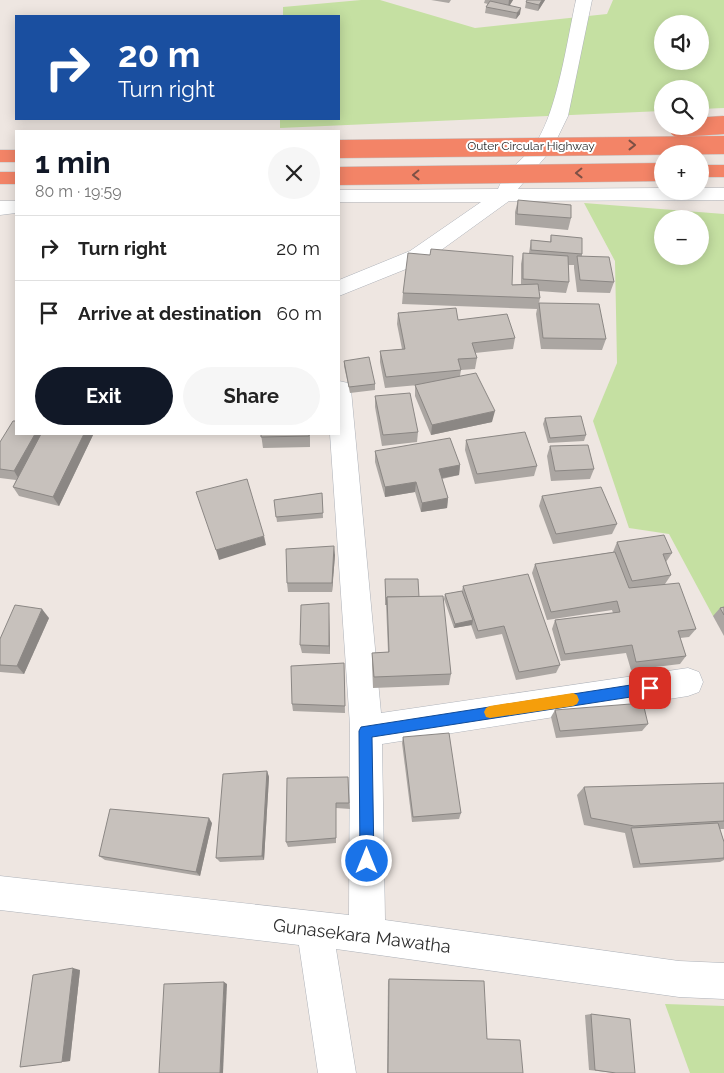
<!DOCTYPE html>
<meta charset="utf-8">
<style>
body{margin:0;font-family:Raleway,sans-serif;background:#f6f6f6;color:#222;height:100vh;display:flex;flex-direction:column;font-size:19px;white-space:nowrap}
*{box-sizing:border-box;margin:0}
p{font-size:16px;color:#767676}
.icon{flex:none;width:28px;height:28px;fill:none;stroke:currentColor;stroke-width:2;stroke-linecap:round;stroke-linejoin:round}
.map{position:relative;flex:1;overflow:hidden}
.sheet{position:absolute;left:15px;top:130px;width:325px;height:305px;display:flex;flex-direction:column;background:#fff;border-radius:0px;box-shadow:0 2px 12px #0003}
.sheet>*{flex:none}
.banner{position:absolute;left:15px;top:15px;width:325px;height:105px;border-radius:0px;box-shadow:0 2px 12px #0003;background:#1a4fa0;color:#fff;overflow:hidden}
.controls{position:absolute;left:654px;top:15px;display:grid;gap:10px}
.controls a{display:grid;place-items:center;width:55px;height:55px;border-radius:50%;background:#fff;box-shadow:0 2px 12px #0003;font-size:25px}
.pin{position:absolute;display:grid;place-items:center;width:42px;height:42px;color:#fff;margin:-21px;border-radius:10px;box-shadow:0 2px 8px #0006}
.me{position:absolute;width:55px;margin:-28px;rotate:0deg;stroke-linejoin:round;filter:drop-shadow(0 0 4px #0008)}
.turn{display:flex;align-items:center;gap:18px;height:105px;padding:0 20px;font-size:22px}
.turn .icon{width:65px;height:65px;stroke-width:2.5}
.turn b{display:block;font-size:35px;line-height:42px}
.round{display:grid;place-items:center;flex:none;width:52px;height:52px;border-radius:26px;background:#f6f6f6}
.summary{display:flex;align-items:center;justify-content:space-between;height:85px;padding:0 20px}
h1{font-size:30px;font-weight:700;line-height:38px;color:#111827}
.cta{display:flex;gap:10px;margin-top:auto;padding:10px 20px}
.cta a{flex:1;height:58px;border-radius:30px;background:#111827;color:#fff;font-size:20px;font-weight:700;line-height:58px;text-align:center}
.cta a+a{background:#f6f6f6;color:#222}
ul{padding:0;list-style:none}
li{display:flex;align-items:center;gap:15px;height:65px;padding:0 20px;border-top:1px solid #e0e0e0}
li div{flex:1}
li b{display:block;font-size:19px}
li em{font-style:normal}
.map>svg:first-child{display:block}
.green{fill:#c5e0a2;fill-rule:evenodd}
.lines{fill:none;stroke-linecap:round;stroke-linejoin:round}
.minor-casing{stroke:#aeb2b9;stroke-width:1}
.highway-casing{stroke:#c4c4c4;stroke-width:1}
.minor{fill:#fff;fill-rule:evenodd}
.highway{fill:#f38467;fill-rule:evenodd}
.highway-bridge-casing{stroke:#c4c4c4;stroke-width:19;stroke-linecap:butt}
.highway-bridge{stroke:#f38467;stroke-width:18}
.wall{fill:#aba6a2}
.shaded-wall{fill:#8b8784}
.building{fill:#c7c1bc;stroke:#8b8784}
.oneway{stroke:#7d5045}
.route{fill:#1a73e8;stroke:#114b97}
.slow{fill:#f59e0b}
.labels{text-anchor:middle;stroke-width:4;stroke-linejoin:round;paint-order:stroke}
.far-street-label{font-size:12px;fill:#2e2e2e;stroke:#fff}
.near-street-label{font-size:18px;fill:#2e2e2e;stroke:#fff}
</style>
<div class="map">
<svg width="724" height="1073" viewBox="0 0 724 1073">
<rect width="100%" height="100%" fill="#eee6e1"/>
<g class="green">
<path d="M361,0h19l95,28 132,-14 6,-14h111v108l-24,1v-20h-38v22l-382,17v-9h59v-103h-56v-9zM662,24h38v37h-38z"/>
<path d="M584,203l140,11v401l-11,1 -44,-82 -40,-6 -36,-107 24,-58 -2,-102zM662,219h38v37h-38z"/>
<polygon points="665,1004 724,1006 724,1073 690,1073"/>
</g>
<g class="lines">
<defs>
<g id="minor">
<path d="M576,0h16l-24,116 -16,33 -34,40 144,-1v3h38v-3h24v12l-215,1 -83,60 -87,35v-16l71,-29 71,-49h-142v-12l159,-1c7,-20 28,-30 39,-48 21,-34 30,-100 39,-141z"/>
<polygon points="0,201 16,201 16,213 0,215"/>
<polygon points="339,381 348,383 351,390 381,713 688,668 699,672 703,682 699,692 688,696 382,744 385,920 679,961 724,963 724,999 679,997 336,949 356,1073 318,1073 299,945 0,910 0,876 349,915 350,725 330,434 339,434"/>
</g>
<g id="highway">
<rect x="0" y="150" width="16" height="12"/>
<rect x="700" y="165" width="24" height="12"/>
<rect x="0" y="172" width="16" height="12"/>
</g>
</defs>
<use href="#minor" class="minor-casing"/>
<use href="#highway" class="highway-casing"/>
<use href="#minor" class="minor"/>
<use href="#highway" class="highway"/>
<defs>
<g id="highway-bridge">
<polyline points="678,128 724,125"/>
<polyline points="339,149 724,145"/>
<polyline points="339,176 662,172"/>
</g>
</defs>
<use href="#highway-bridge" class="highway-bridge-casing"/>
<use href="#highway-bridge" class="highway-bridge"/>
</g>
<g class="wall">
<polygon points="431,0 451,0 449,3"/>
<polygon points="485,0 513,0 510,5 520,14 516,19 485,13 486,7 488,4 484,3"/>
<polygon points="545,0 538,11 525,8 526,2"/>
<polygon points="518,200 571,218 568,230 515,225 515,212"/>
<polygon points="551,235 582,254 582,256 614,282 610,293 577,292 574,268 574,265 568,265 569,282 566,293 539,291 540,298 539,303 606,339 602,350 541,349 536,314 537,309 402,304 403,293 521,284 521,264 523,253 529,253 531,240 550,242"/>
<polygon points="398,313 458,320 515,338 513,349 475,353 477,358 475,369 461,370 460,376 492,422 431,435 415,396 415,385 418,385 385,388 380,362 380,351 402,349 397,324"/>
<polygon points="344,361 375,384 375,390 350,393 344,366"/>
<polygon points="375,396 418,432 417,442 382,446 375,407"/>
<polygon points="545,418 586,435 584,441 548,443 543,424"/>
<polygon points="16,434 92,434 93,435 59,506 19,496 13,487 16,480 0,478 0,442"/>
<polygon points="261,434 310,434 310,447 263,448"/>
<polygon points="466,440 537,466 534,476 475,484 465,450"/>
<polygon points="550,446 594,469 590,479 551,481 547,456"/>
<polygon points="375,451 460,465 459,475 442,479 448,498 447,508 421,512 415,492 385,497 375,462"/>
<polygon points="322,493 323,518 277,522 274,500"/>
<polygon points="542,496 617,524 612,534 553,544 539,506"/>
<polygon points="617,542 672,553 666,562 671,575 665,584 696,629 689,637 680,638 686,656 680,664 631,670 626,653 561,661 552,629 555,620 613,613 612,610 547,620 532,573 535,564 613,552"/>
<polygon points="335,555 332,592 288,592 287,583"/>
<polygon points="385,579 419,597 451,674 449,685 373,688 372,664 372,653 388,652"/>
<polygon points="463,586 560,665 556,673 516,680 502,634 476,639 471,625 454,628 444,599 445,594 462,591"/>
<polygon points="724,607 724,636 713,616 720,608"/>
<polygon points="329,612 330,654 302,653 300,645"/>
<polygon points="49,618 24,674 0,672 0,639"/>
<polygon points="344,663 345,713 293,711 292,704"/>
<polygon points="555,710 648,724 642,731 556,738 551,717"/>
<polygon points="403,737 461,813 459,819 412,822 402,743"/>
<polygon points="267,771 269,777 264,860 220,862 216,858"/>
<polygon points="348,777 350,809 336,808 336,843 288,847 286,842"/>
<polygon points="724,783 724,829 720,829 724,842 724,860 720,862 633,868 625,833 584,825 577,795 584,787"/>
<polygon points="212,823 200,876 105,860 99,856"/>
<polygon points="80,970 70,1061 20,1067"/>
<polygon points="389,979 487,1039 523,1073 387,1073 388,981"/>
<polygon points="591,1014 615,1073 589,1070 585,1015"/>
</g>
<g class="shaded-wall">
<polygon points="509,0 513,0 508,8"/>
<polygon points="542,0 545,0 538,11 539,5"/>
<polygon points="521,8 520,14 516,19 517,13"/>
<polygon points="495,411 492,422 431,435 432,425"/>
<polygon points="35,434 46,434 20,481 14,471"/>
<polygon points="84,434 92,434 93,435 59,506 53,497"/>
<polygon points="460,465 459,475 437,479 439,469"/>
<polygon points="416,482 415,492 385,497 385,487"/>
<polygon points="448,498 447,508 421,512 422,503"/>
<polygon points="264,536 266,545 219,560 216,550"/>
<polygon points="334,546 335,555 332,592 332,583"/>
<polygon points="329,603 329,612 330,654 329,646"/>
<polygon points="42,609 49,618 24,674 17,666"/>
<polygon points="473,620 472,625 454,628 455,624"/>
<polygon points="267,771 269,777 264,860 262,856"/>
<polygon points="209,818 212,823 200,876 196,872"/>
<polygon points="73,968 80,970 70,1061 62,1062"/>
<polygon points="224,982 227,984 223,1073 220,1073"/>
</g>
<g class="building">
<polygon points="527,0 542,0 539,5 526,2"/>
<polygon points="490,1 521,8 517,13 486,7"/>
<polygon points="518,200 571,205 571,218 517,214"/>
<polygon points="551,235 582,238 582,254 531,250 531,240 551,242"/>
<polygon points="431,249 513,256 512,285 538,284 540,298 403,293 408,253 430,255"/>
<polygon points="523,253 568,256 569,282 523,279"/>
<polygon points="577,256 609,257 614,282 580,280"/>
<polygon points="539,303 599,304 606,339 543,338"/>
<polygon points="456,308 458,320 507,314 515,338 472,343 477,358 458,359 461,370 386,377 380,351 405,349 398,313"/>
<polygon points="369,357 375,384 349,387 344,361"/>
<polygon points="476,373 495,411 432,425 415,385"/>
<polygon points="410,393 418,432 383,435 375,396"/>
<polygon points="581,416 586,435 550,438 545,418"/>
<polygon points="13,421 16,421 16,434 35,434 14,471 0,469 0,442"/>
<polygon points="525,432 537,466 477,474 466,440"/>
<polygon points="41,434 84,434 53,497 13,487"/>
<polygon points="261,434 309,434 309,436 261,437"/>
<polygon points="450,438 460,465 439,469 448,498 422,503 416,482 385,487 375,451"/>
<polygon points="588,445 594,469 555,471 550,446"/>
<polygon points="247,479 264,536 216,550 196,492"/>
<polygon points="601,487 617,524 556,534 542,496"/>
<polygon points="322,493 323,513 276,517 274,500"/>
<polygon points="664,535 672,553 663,554 671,575 632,581 617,542"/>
<polygon points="334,546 332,583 287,583 286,549"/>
<polygon points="615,552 629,588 679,583 696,629 678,631 686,656 636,662 632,645 565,654 555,620 620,612 617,601 551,612 535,564"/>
<polygon points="528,574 560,665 519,672 504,626 478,631 463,586"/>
<polygon points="385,579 418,579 419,597 387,597 386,605"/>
<polygon points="462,591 473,620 455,624 445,594"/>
<polygon points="443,596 451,674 374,677 372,653 389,652 387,597"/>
<polygon points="329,603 329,646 300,645 301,605"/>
<polygon points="15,605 42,609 17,666 0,665 0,639"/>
<polygon points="724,607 724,615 720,608"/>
<polygon points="344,663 345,706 292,704 291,666"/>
<polygon points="643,703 648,724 560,731 555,710"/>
<polygon points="449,733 461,813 413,817 403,737"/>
<polygon points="267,771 262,856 216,858 223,774"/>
<polygon points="348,777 349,803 336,803 336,838 286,842 287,778"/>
<polygon points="724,783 724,821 634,826 591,818 584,787"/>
<polygon points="110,809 209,818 196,872 99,856"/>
<polygon points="718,823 724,842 724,858 640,864 631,828"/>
<polygon points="73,968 62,1062 20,1067 33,975"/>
<polygon points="389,979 484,981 487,1039 520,1040 523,1073 388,1073"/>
<polygon points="224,982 220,1073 159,1073 164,984"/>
<polygon points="591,1014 630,1019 635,1073 616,1073 595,1070"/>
</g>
<defs><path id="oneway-chevron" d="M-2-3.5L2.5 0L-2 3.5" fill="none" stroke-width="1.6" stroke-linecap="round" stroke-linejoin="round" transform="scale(1.25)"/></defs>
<g class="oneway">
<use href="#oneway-chevron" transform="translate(632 145)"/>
<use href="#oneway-chevron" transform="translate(579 173) rotate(179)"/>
<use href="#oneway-chevron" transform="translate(416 175) rotate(179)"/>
</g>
<polygon class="route" points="650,682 654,684 656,688 654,692 650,694 372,737 374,861 372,866 367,868 362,866 360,861 359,731 361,727"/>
<polygon class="slow" points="573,693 577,695 579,700 577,704 573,706 490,718 486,717 484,712 486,708 490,706"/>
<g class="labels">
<g class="far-street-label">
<text x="531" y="150">Outer Circular Highway</text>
</g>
<g class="near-street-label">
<text transform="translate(362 936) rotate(7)" y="6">Gunasekara Mawatha</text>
</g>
</g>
</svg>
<div class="controls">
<a><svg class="icon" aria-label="sound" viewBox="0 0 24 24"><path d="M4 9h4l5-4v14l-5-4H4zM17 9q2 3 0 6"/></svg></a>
<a><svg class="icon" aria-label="search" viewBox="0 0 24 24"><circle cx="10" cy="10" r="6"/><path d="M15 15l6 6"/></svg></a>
<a>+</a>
<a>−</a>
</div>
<div class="pin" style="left:650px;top:688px;background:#d93025"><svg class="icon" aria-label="arrive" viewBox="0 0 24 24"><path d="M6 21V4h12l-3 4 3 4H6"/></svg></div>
<svg class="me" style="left:367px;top:861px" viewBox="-20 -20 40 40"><circle r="17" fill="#1a73e8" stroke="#fff" stroke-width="3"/><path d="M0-11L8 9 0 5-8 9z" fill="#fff"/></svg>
<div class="banner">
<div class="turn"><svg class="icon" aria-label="right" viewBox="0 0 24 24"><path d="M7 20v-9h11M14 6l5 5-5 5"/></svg><div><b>20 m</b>Turn right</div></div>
</div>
<section class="sheet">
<div class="summary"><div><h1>1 min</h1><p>80 m · 19:59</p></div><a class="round"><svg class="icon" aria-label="close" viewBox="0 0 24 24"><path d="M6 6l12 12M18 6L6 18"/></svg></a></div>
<ul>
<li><svg class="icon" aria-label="right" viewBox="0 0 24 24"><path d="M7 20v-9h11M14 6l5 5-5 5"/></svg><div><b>Turn right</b></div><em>20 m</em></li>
<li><svg class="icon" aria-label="arrive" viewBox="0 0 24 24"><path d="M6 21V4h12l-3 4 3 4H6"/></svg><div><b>Arrive at destination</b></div><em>60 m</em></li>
</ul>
<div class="cta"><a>Exit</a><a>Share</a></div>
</section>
</div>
